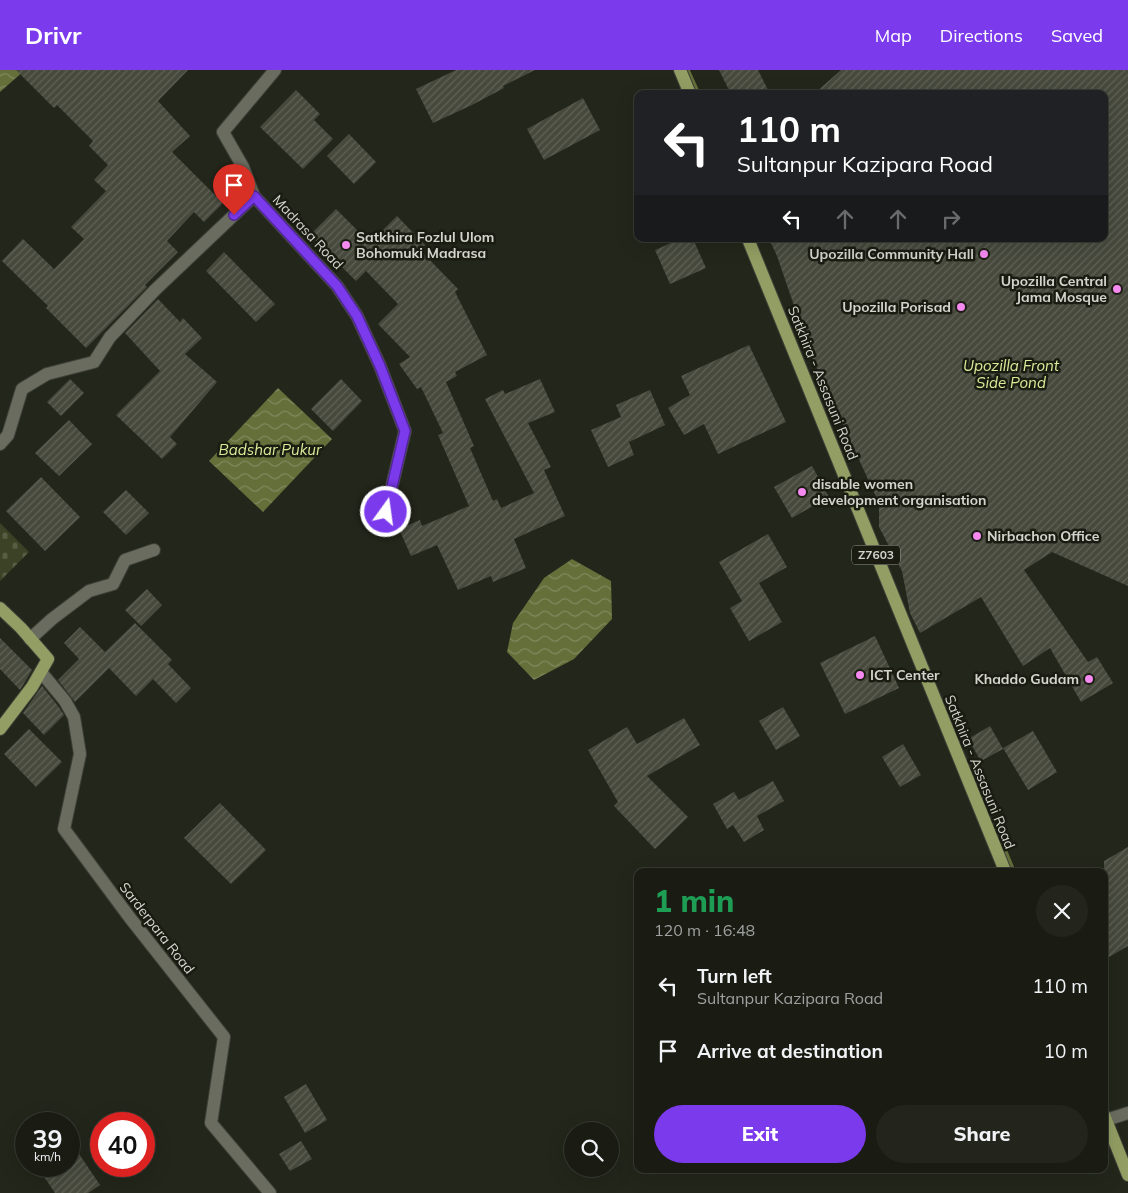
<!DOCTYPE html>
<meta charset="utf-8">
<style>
body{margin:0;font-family:Mulish,sans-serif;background:#23251d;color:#f1f3f6;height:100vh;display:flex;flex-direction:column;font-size:19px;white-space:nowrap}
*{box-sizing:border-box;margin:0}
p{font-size:16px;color:#9fa1a0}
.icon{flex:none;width:28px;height:28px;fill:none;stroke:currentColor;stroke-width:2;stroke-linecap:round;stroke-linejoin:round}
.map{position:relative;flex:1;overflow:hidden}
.drawer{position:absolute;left:634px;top:798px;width:474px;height:305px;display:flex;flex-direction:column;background:#1a1c14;border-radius:10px;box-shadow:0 5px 20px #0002,0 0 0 1px #383a34}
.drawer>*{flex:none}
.banner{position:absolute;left:634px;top:20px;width:474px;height:152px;border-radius:10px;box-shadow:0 5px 20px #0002,0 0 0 1px #383a34;background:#202124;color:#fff;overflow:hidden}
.buttons{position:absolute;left:564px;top:1052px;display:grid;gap:10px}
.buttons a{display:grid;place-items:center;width:55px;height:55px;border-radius:50%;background:#1a1c14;box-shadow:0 5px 20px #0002,0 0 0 1px #383a34;font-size:25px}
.speed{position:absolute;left:15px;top:1042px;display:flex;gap:10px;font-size:25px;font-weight:700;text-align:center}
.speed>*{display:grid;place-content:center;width:65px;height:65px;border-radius:50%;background:#1a1c14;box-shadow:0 5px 20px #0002,0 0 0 1px #383a34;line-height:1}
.speed small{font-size:12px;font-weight:400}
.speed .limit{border:8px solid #d22;background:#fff;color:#111}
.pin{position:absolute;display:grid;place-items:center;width:42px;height:42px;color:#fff;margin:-51px -21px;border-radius:50% 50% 50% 0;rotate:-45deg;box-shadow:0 0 5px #0007}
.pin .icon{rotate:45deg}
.me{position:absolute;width:55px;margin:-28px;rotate:14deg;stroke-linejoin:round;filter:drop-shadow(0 0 4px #0008)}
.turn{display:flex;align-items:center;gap:18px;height:105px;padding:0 20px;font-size:22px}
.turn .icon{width:65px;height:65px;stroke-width:2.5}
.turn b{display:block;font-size:35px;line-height:42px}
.lanes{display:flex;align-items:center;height:48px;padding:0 20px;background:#0003;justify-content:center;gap:25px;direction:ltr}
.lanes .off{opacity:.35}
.round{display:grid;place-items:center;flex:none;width:52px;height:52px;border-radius:26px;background:#23251d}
.overview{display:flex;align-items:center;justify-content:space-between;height:85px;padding:0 20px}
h1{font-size:30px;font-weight:800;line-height:38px;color:#1e9e55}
.button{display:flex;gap:10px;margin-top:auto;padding:10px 20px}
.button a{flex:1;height:58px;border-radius:30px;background:#7c3aed;color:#fff;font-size:20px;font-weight:800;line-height:58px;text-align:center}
.button a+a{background:#23251d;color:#f1f3f6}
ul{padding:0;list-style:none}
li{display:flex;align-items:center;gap:15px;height:65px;padding:0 20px}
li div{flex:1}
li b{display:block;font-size:19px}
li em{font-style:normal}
header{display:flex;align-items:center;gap:30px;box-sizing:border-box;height:70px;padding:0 25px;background:#7c3aed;color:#fff}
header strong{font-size:24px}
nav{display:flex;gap:28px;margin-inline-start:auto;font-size:18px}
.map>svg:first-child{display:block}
.cemetery{fill:url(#cemetery-stones)}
.water{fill:url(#water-waves)}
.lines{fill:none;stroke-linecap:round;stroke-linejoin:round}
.stream{stroke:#646f3a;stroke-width:7}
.building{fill:url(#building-hatch)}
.minor-casing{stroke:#404239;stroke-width:14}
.major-casing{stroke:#404239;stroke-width:14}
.minor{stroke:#696c5f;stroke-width:12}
.major{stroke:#929e63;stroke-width:12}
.route-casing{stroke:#51269a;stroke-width:12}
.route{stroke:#7c3aed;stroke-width:9}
.poi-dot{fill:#f489f0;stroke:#1a1c11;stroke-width:2}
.labels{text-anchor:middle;stroke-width:5;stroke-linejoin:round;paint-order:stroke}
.shield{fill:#1a1c11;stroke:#9c9e95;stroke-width:1}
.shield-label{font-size:12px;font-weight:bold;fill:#d3d5cd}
.street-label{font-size:14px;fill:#d3d5cd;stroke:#1a1c11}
.poi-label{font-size:14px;font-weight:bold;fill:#d3d5cd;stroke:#1a1c11;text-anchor:start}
.water-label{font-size:15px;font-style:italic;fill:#daec9a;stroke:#1a1c11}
</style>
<header>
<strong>Drivr</strong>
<nav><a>Map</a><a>Directions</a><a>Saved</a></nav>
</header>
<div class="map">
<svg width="1128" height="1123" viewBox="0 0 1128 1123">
<defs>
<pattern id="cemetery-stones" width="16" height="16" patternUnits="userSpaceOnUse" patternTransform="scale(1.25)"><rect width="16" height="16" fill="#3c4225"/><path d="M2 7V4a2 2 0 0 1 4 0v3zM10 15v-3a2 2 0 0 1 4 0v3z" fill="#575c43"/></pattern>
<pattern id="water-waves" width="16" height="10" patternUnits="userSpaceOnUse" patternTransform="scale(1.25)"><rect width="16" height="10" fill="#646f3a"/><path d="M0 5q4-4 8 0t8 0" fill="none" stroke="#80895e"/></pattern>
<pattern id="building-hatch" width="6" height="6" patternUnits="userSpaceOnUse" patternTransform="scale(1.25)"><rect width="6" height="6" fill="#46493c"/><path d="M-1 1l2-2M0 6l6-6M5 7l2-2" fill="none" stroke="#606257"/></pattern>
</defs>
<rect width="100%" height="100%" fill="#23261a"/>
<polygon class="cemetery" points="0,453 29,482 0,511"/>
<g class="water">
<polygon points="0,0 25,0 0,22"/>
<polygon points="278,318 332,369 263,442 209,391"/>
<polygon points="572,489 611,511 612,549 574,589 534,610 507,582 513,553 544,508"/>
</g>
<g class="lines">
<g class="stream">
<polyline points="686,0 697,24"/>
<polyline points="1002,777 1012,801"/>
<polyline points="1104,1026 1105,1028"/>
</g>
</g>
<g class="building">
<polygon points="16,0 188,0 158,31 190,66 172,82 223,133 204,152 194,142 167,171 178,182 145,215 147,217 86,278 46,238 48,236 2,191 23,169 54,199 84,169 71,157 106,121 94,110 108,95 89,76 93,71 57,35 54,38"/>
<polygon points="456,0 535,0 503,16 504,18 472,35 433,53 416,19"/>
<polygon points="719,0 758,0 770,24 731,24"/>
<polygon points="841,0 1128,0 1128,516 1052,482 1024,500 1088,592 1097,587 1113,613 1081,632 1050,578 1023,596 981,527 920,563 910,543 902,501 879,457 879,433 812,288 777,186 769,169 1104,169 1104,24 814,24"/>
<polygon points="296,20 320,44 314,50 333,69 303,99 260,57"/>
<polygon points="583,28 600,60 544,90 527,59"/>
<polygon points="349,64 376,92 354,114 327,86"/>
<polygon points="336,139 370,173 397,146 425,175 420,180 458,219 455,222 487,285 455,302 457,306 446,312 474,376 470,378 493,431 497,429 501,438 534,423 485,329 503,320 505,324 540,309 555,342 528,353 551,397 544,400 565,446 514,469 526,498 493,512 491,506 458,520 437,475 411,486 399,459 420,450 422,456 469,436 438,365 443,363 421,317 417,319 399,294 410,287 378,254 398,234 366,201 356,211 310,165"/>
<polygon points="680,169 693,169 706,198 670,214 655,180"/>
<polygon points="224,182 275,234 256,252 206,201"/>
<polygon points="158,229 180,252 183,248 202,268 185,284 217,312 170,367 177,374 162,389 116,345 160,301 125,263"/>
<polygon points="749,275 786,352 718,384 704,354 684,365 668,338 690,325 681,306"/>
<polygon points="70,309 84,323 61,346 47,332"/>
<polygon points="341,309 362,331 333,361 311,339"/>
<polygon points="650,320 665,355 629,372 634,385 608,397 591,360 621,347 616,335"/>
<polygon points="69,350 92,374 59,406 35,383"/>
<polygon points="812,396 829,427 792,448 774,417"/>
<polygon points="41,407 80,447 45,481 6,441"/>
<polygon points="126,420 149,443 126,465 103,442"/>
<polygon points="768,464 787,497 759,513 782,552 749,571 730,538 742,531 719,492"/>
<polygon points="147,519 162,535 141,556 125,540"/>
<polygon points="135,553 172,590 168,594 191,618 176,633 153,609 136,626 109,598 75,632 58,610 79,589 64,573 80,557 105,582"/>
<polygon points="875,566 899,618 845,644 820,593"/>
<polygon points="0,568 32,600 20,620 0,599"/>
<polygon points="42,616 58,636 64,645 44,665 23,643"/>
<polygon points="783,637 800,666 776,680 759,651"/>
<polygon points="684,648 700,675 647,706 688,747 655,779 614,736 618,732 588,680 627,657 637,674"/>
<polygon points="990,656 1003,679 981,691 968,669"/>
<polygon points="29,659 62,692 36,717 4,684"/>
<polygon points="1033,661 1057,702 1028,720 1003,678"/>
<polygon points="903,674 921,705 900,717 882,687"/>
<polygon points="773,711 784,731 757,746 764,760 744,772 733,755 727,759 713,734 734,722 739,730"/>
<polygon points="220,733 266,780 231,814 184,768"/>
<polygon points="1128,777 1128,876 1104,890 1104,791"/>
<polygon points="306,1014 327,1050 305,1063 284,1027"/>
<polygon points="69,1069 100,1115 88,1123 55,1123 37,1096 69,1096"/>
<polygon points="301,1071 312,1089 290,1101 279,1084"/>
</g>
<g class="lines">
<defs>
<g id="minor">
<polyline points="254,126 337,216 357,246 380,296 405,361 386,441"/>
<polyline points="0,374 8,365 22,319 47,304 94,292 110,267 155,220 254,126 243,97 223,62 275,0"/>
<polyline points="30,569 52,549 89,521 113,514 125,490 154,480"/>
<polyline points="41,602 65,631 74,647 80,684 64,759 130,848 224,967 211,1053 270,1123"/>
<polyline points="1106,1050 1128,1043"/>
</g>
<g id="major">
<polyline points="680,0 690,24"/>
<polyline points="748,169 1005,801"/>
<polyline points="0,538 21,558 48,589 32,617 0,659"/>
<polyline points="1104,1045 1128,1105"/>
</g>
</defs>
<use href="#minor" class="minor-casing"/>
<use href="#major" class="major-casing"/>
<use href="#minor" class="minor"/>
<use href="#major" class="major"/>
</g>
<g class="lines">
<defs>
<polyline id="route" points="234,145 254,126 337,216 357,246 380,296 405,361 386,442"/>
</defs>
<use href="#route" class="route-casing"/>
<use href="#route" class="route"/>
</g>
<g class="poi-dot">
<circle cx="346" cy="175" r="5"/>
<circle cx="984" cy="184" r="5"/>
<circle cx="1117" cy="219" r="5"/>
<circle cx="961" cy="237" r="5"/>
<circle cx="802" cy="422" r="5"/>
<circle cx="977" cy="466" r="5"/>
<circle cx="860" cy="605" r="5"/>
<circle cx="1089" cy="609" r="5"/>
</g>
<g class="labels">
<rect class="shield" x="852" y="475.5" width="48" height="19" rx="4"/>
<g class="shield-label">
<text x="876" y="489">Z7603</text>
</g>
<g class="street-label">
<text transform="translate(308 162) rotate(47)" y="5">Madrasa Road</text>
<text transform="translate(823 313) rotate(68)" y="5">Satkhira - Assasuni Road</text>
<text transform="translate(980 702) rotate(68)" y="5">Satkhira - Assasuni Road</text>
<text transform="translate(157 858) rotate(52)" y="5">Sarderpara Road</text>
</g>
<g class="poi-label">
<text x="356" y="172">Satkhira Fozlul Ulom<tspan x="356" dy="16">Bohomuki Madrasa</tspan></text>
<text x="974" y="189" text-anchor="end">Upozilla Community Hall</text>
<text x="1107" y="216" text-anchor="end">Upozilla Central<tspan x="1107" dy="16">Jama Mosque</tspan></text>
<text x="951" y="242" text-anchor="end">Upozilla Porisad</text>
<text x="812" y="419">disable women<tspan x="812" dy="16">development organisation</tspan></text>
<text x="987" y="471">Nirbachon Office</text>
<text x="870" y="610">ICT Center</text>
<text x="1079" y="614" text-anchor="end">Khaddo Gudam</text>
</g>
<g class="water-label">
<text x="1011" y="301">Upozilla Front<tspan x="1011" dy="17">Side Pond</tspan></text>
<text x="270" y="385">Badshar Pukur</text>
</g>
</g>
</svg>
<div class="buttons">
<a><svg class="icon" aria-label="search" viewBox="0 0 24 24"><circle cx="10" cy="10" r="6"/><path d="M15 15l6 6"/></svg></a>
</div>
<div class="speed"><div>39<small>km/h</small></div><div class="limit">40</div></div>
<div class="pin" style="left:234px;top:145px;background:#d93025"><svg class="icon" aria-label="arrive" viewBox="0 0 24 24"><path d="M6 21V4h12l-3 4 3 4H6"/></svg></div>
<svg class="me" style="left:386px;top:442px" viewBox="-20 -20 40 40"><circle r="17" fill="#7c3aed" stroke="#fff" stroke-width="3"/><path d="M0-11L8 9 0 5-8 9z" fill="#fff"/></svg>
<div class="banner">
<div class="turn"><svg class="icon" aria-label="left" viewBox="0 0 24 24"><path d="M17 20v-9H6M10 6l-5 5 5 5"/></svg><div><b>110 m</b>Sultanpur Kazipara Road</div></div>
<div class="lanes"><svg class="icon" aria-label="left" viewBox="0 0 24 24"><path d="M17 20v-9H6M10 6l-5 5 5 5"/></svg><svg class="icon off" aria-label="ahead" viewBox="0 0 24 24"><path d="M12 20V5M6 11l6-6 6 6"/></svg><svg class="icon off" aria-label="ahead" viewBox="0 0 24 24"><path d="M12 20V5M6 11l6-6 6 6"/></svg><svg class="icon off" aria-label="right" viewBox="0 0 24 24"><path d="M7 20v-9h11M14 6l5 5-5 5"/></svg></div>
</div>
<section class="drawer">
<div class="overview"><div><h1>1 min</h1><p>120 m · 16:48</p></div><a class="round"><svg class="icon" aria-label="close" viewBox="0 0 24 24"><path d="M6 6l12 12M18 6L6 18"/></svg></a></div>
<ul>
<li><svg class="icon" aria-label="left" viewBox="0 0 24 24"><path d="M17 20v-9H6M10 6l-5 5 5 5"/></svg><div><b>Turn left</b><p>Sultanpur Kazipara Road</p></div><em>110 m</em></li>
<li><svg class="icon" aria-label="arrive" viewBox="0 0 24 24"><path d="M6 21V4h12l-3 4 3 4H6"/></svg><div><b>Arrive at destination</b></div><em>10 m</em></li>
</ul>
<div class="button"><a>Exit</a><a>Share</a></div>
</section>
</div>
